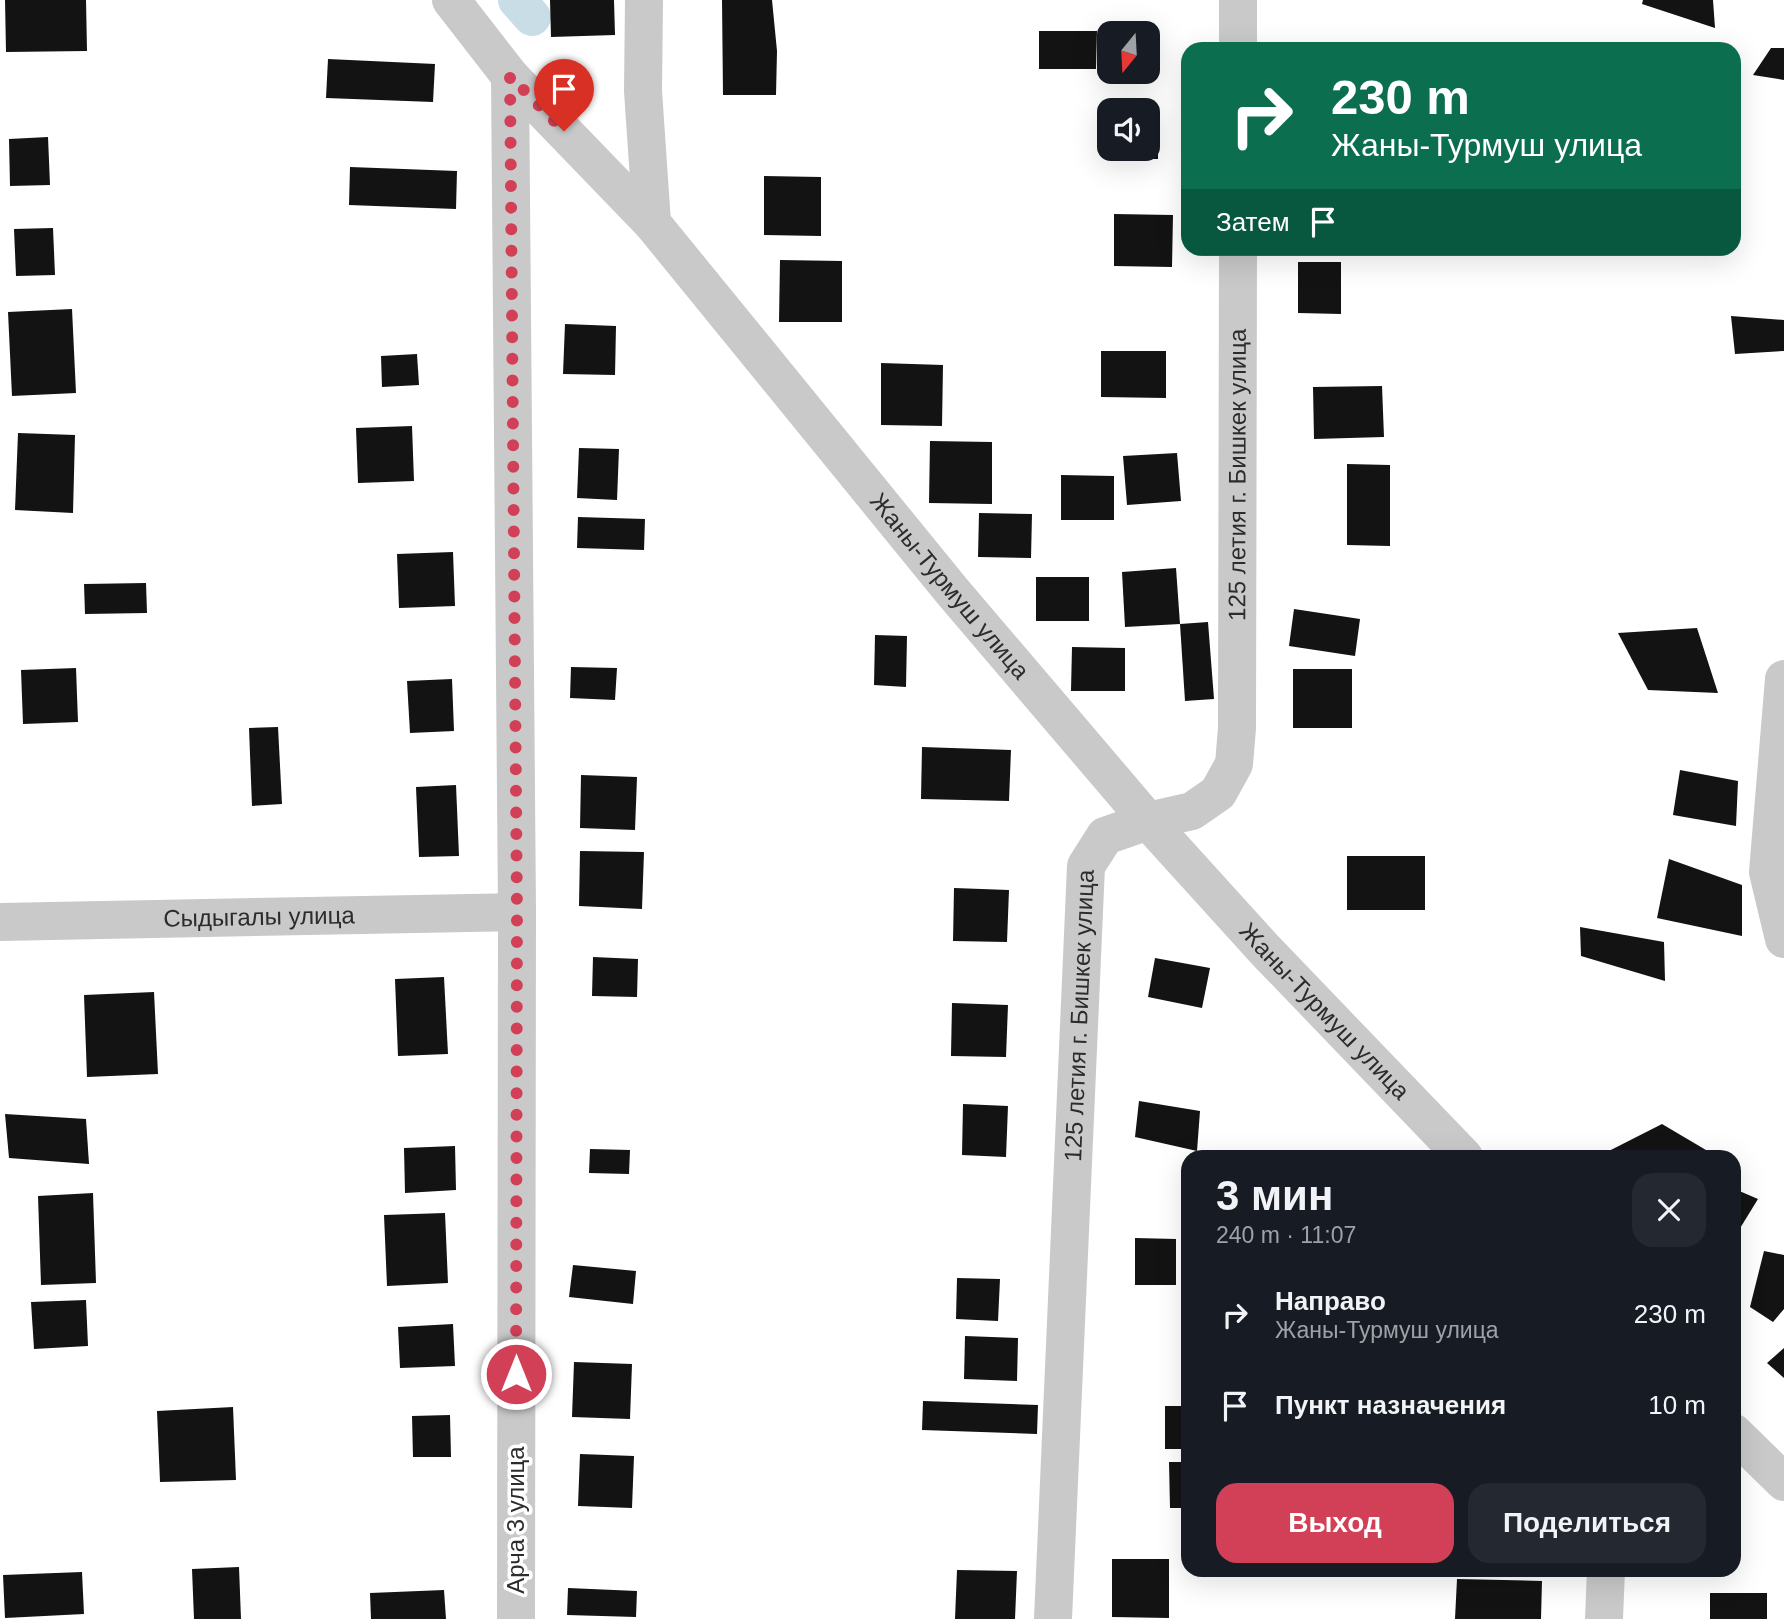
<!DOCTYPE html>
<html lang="ru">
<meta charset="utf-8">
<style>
body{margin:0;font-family:Arial,sans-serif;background:#242831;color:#f1f3f6;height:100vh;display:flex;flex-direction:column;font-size:26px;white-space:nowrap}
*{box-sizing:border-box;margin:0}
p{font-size:23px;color:#9ea1a6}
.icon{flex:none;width:38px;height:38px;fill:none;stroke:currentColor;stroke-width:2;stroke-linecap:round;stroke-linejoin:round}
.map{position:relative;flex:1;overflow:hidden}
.sheet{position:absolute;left:1181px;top:1150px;width:560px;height:427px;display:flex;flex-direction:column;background:#171b24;border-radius:21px;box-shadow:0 7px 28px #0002}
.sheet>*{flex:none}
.hud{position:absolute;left:1181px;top:42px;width:560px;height:214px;border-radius:21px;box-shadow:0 7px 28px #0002;background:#0b6e4f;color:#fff;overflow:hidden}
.needle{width:46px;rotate:198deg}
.fabs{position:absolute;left:1097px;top:21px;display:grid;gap:14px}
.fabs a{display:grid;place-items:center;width:63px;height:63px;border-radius:14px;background:#171b24;box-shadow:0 7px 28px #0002;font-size:35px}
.pin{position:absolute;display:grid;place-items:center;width:60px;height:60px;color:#fff;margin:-72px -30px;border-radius:50% 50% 50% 0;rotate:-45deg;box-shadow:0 0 7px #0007}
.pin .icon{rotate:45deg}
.me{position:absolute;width:77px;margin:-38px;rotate:0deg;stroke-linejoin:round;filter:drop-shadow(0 0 5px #0008)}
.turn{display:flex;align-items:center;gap:24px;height:147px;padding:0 35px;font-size:32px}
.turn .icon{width:91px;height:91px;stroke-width:2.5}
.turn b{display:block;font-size:49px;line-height:60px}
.then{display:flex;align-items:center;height:66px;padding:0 35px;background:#0003;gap:14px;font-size:26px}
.round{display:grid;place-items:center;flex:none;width:74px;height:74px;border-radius:21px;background:#242831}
.head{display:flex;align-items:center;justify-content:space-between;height:119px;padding:0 35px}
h1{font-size:42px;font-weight:800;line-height:52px}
.action{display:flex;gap:14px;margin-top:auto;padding:14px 35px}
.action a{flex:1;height:80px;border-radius:21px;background:#d14056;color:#fff;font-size:28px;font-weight:800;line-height:80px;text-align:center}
.action a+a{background:#242831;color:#f1f3f6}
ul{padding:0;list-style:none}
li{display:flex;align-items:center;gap:21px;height:91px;padding:0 35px}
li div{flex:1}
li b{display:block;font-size:26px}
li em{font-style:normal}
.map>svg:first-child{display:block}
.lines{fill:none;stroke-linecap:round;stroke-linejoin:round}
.canal{stroke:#c9dde7;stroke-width:38}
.building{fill:#131313}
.minor{stroke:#c9c9c9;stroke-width:38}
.route{stroke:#d14056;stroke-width:12;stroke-dasharray:0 21.6}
.labels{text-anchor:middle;stroke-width:7;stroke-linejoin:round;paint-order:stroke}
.street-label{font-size:24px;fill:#2c2c2c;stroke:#fff}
</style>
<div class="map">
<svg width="1784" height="1619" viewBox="0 0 1784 1619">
<rect width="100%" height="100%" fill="#fff"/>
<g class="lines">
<polyline class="canal" points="517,0 532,17"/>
</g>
<g class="building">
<polygon points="5,0 86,0 87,51 6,52"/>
<polygon points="550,0 614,0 615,35 551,37"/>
<polygon points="722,0 772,0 777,51 776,95 723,95"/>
<polygon points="1643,0 1713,0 1715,28 1642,4"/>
<polygon points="1039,31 1097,31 1096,69 1039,69"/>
<polygon points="1771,48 1784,48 1784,80 1753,75"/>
<polygon points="328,59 435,64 433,102 326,98"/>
<polygon points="1148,115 1158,115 1158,159 1111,159 1112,149 1148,149"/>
<polygon points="48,137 50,185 10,186 9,139"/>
<polygon points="350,167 457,171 456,209 349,205"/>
<polygon points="764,176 821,177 821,236 764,235"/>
<polygon points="1114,214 1173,215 1172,267 1114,266"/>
<polygon points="53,228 55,275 16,276 14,229"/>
<polygon points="780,260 842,261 842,322 779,322"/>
<polygon points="1298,262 1341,262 1341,314 1298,313"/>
<polygon points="72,309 76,393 12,396 8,312"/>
<polygon points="1731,316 1784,320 1784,351 1735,354"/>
<polygon points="565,324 616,326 615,375 563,374"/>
<polygon points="1101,351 1166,351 1166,398 1101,397"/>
<polygon points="417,354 419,385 382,387 381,356"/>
<polygon points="881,363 943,365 942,426 881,425"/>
<polygon points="1382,386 1384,437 1314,439 1313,387"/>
<polygon points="412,426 414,481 358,483 356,428"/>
<polygon points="18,433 75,435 73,513 15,510"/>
<polygon points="930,441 992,442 992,504 929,503"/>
<polygon points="579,448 619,449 617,500 577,498"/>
<polygon points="1177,453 1181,501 1127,505 1123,456"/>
<polygon points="1347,464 1390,465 1390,546 1347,545"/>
<polygon points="1061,475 1114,476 1114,520 1061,520"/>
<polygon points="979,513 1032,514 1031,558 978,557"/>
<polygon points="578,517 645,519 644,550 577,548"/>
<polygon points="453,552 455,606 399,608 397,554"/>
<polygon points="1176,568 1180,624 1125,627 1122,572"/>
<rect x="1036" y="577" width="53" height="44"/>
<polygon points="146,583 147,613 85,614 84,584"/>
<polygon points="1294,609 1360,619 1355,656 1289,646"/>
<polygon points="1208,622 1214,699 1185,701 1180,624"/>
<polygon points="1697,628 1718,693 1648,690 1618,633"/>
<polygon points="875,635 907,636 906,687 874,685"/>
<polygon points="1072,647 1125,648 1125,691 1071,691"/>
<polygon points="571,667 617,668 615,700 570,698"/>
<polygon points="76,668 78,722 23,724 21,670"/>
<rect x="1293" y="669" width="59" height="59"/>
<polygon points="452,679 454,731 410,733 407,681"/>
<polygon points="278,727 282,804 252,806 249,728"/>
<polygon points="922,747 1011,750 1009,801 921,799"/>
<polygon points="1680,770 1738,781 1736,826 1673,815"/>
<polygon points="581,775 637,777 635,830 580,828"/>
<polygon points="456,785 459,856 419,857 416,787"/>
<polygon points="580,851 644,852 642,909 579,906"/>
<rect x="1347" y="856" width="78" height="54"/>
<polygon points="1669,859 1742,885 1742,936 1657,918"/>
<polygon points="954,888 1009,890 1007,942 953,941"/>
<polygon points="1580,927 1664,942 1665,981 1581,956"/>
<polygon points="593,957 638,959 637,997 592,996"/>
<polygon points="1155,958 1210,968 1202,1008 1148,997"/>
<polygon points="444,977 448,1054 398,1056 395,979"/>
<polygon points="154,992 158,1074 87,1077 84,995"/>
<polygon points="952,1003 1008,1005 1006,1057 951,1056"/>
<polygon points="1139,1101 1200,1111 1197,1151 1135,1137"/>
<polygon points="963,1104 1008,1106 1006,1157 962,1155"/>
<polygon points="5,1114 86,1119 89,1164 9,1158"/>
<polygon points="1662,1124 1711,1153 1705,1157 1606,1157 1603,1154"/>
<polygon points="455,1146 456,1190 405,1193 404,1148"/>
<polygon points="590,1149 630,1150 629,1174 589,1173"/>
<polygon points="1737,1190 1758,1199 1734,1238 1734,1192"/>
<polygon points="93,1193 96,1283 41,1285 38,1196"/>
<polygon points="445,1213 448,1283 387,1286 384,1215"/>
<polygon points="1135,1238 1176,1239 1176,1285 1135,1285"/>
<polygon points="1764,1251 1784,1255 1784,1309 1773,1322 1750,1307"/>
<polygon points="573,1265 636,1271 633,1304 569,1297"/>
<polygon points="957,1278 1000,1279 998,1321 956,1319"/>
<polygon points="86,1300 88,1346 34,1349 31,1302"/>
<polygon points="453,1324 455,1366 400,1368 398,1327"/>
<polygon points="965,1336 1018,1338 1017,1381 964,1379"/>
<polygon points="1784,1348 1784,1378 1767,1363"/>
<polygon points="574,1362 632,1364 630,1419 572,1417"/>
<polygon points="923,1401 1038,1405 1037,1434 922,1430"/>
<rect x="1165" y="1406" width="23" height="43"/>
<polygon points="233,1407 236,1480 160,1482 157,1411"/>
<polygon points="450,1415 451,1457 413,1457 412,1416"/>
<polygon points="580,1454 634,1456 632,1508 578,1506"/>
<polygon points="1169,1462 1188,1462 1188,1508 1170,1508"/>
<polygon points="1112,1559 1169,1559 1169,1618 1112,1617"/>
<polygon points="239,1567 241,1619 194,1619 192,1569"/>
<polygon points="957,1570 1017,1571 1015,1619 955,1619"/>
<polygon points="82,1572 84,1614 5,1618 3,1575"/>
<polygon points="1457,1579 1542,1581 1541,1619 1455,1619"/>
<polygon points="568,1588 637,1591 636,1617 567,1615"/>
<polygon points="444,1590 446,1619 371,1619 370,1593"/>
<rect x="1710" y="1593" width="57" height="26"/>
</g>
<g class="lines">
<g class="minor">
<path id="s1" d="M451,0l59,76 142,147 300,368 196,230 117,129 199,207"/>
<polyline points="644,0 643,91 652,223"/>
<polyline points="1238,49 1238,0"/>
<polyline points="510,76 517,912 516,1619"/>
<polyline points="1784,679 1768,872 1784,939"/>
<path id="s2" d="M0,922l517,-10"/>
<polyline points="1734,1433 1784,1482"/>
<path id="s3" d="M1053,1619l33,-753 19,-30 43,-15 44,-10 26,-18 16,-29 3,-36 1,-480"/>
<polyline points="1604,1619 1606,1570"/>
</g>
</g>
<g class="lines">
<polyline class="route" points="516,1374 517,912 510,76 564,131"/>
</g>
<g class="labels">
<g class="street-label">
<text dy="8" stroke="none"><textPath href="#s3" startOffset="1234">125 летия г. Бишкек улица</textPath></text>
<text dy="8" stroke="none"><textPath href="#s1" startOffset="770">Жаны-Турмуш улица</textPath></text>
<text dy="8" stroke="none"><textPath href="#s2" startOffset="259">Сыдыгалы улица</textPath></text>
<text dy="8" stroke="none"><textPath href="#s1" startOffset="1337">Жаны-Турмуш улица</textPath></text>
<text dy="8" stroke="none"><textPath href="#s3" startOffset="604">125 летия г. Бишкек улица</textPath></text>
<text transform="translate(516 1520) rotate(-90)" y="8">Арча 3 улица</text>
</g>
</g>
</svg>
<div class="fabs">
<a><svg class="needle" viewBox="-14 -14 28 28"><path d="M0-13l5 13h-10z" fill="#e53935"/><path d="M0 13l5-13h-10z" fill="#9ea1a6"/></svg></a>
<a><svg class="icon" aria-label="sound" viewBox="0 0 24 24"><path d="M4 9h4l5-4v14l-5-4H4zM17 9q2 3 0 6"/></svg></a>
</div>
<div class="pin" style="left:564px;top:131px;background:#d93025"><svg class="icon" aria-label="arrive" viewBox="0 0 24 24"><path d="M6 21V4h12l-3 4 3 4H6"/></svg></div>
<svg class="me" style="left:516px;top:1374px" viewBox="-20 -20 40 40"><circle r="17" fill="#d14056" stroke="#fff" stroke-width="3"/><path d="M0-11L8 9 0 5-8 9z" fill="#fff"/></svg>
<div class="hud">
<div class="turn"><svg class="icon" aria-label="right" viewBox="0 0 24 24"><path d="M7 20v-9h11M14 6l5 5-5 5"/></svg><div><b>230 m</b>Жаны-Турмуш улица</div></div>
<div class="then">Затем<svg class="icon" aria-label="arrive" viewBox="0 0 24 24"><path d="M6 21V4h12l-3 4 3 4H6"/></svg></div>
</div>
<section class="sheet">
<div class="head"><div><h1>3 мин</h1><p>240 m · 11:07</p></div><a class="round"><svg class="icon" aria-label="close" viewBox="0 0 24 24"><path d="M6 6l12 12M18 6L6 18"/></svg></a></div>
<ul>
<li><svg class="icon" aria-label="right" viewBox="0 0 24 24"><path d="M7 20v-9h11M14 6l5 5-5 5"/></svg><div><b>Направо</b><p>Жаны-Турмуш улица</p></div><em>230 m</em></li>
<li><svg class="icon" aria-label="arrive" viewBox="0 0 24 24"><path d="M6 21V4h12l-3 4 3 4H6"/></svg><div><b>Пункт назначения</b></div><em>10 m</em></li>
</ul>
<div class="action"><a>Выход</a><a>Поделиться</a></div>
</section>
</div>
